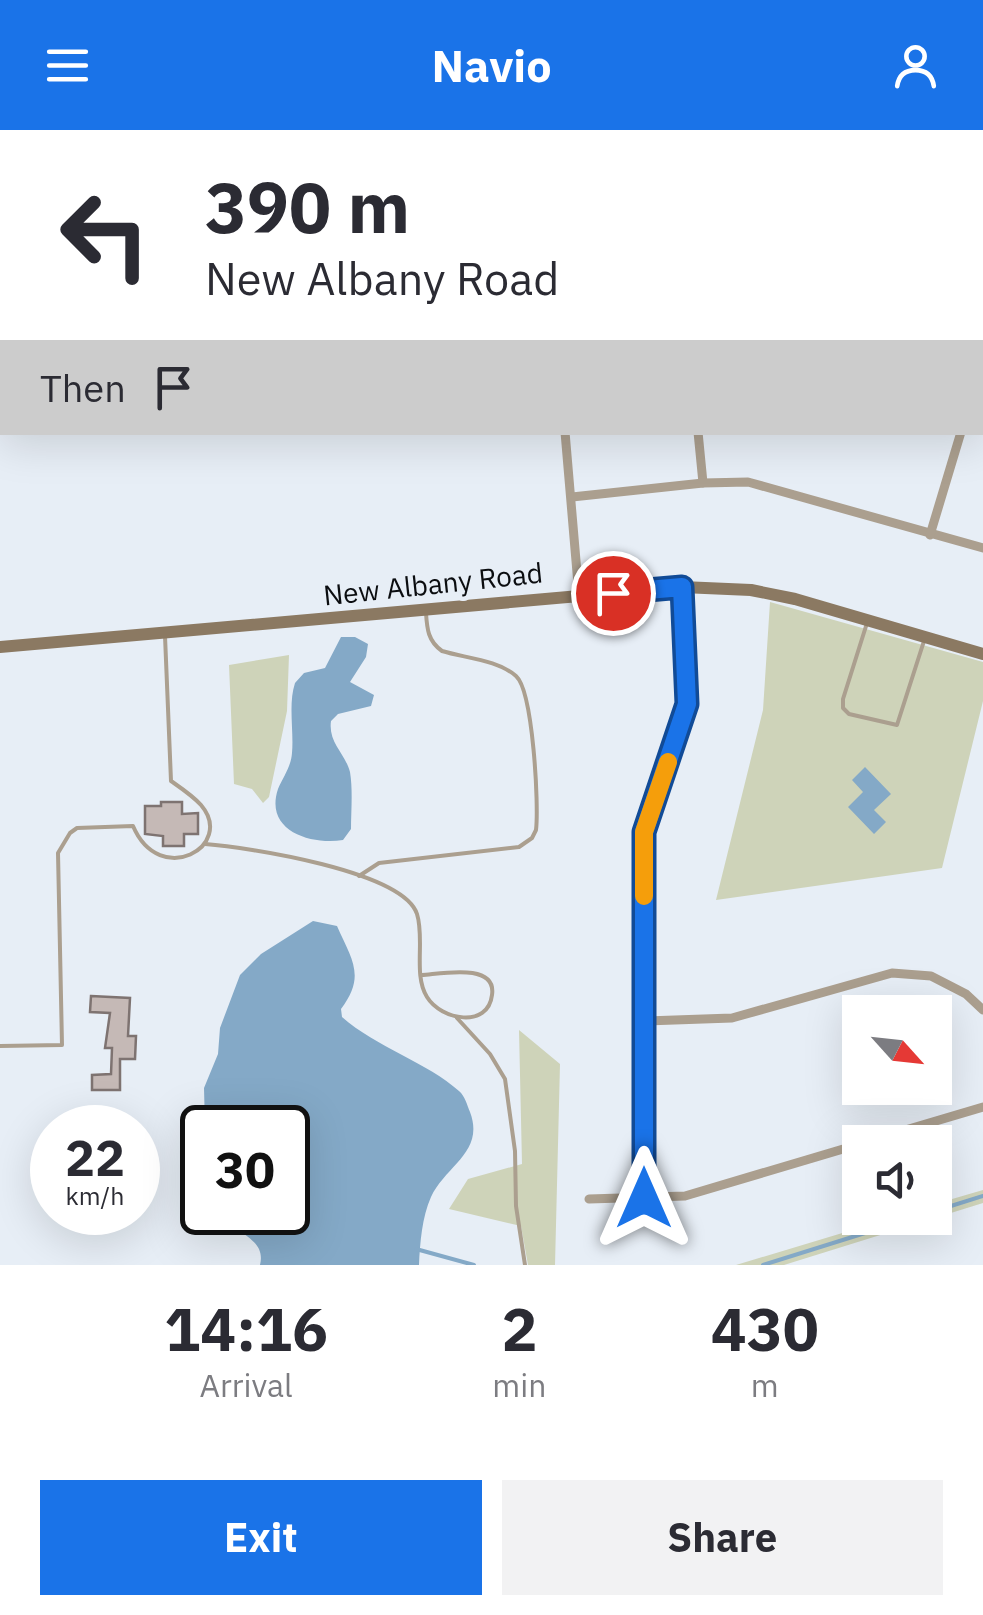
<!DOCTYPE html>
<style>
body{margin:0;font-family:"IBM Plex Sans",sans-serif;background:#f2f2f3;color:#2b2b33;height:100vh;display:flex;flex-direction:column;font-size:38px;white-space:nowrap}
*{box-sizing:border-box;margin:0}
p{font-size:32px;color:#7c7c81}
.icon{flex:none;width:55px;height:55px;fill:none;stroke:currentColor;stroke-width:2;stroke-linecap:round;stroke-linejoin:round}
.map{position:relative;height:1135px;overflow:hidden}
.drawer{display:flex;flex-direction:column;background:#fff;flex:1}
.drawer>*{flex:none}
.guide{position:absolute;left:0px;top:0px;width:985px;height:305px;box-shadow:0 10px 40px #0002;background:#fff;color:#2b2b33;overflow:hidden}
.needle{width:65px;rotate:117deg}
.tools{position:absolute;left:842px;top:865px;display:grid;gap:20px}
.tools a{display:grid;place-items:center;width:110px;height:110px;border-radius:0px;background:#fff;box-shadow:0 10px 40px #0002;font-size:50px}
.speed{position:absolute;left:30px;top:975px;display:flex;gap:20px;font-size:50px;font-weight:700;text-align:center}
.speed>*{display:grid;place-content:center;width:130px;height:130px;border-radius:50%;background:#fff;box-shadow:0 10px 40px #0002;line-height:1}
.speed small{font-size:25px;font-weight:400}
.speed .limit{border:5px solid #111;border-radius:15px;background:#fff;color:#111}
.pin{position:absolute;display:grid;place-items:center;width:85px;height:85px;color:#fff;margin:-42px;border:5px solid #fff;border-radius:50%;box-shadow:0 2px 10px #0007}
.me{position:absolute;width:110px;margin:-55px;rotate:0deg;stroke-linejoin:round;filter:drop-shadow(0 0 8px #0008)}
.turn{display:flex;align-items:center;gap:35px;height:210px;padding:0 40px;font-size:45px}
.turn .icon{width:130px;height:130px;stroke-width:2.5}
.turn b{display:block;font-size:70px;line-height:85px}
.then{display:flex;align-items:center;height:95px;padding:0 40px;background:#0003;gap:20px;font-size:38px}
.eta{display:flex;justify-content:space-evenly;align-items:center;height:170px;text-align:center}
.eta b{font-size:60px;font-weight:700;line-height:70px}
.action{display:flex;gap:20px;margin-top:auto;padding:20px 40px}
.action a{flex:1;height:115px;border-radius:0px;background:#1a73e8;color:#fff;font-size:40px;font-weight:700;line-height:115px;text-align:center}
.action a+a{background:#f2f2f3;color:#2b2b33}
header{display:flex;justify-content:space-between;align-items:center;height:130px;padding:0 40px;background:#1a73e8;color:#fff;font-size:45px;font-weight:700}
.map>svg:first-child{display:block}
.green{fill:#ced3b9}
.water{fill:#84a9c7}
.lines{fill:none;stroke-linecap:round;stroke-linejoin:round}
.stream{stroke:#84a9c7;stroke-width:4}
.building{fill:#c5b9b6;stroke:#7e7371;stroke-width:2.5}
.lane{stroke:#ab9f8f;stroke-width:4}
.street{stroke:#ab9f8f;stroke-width:9}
.secondary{stroke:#8b7962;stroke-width:12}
.route-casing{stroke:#114b97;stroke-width:25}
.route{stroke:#1a73e8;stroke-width:18}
.slow{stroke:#f59e0b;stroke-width:18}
.labels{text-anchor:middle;stroke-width:9;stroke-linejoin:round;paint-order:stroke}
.street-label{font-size:28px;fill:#0b0d10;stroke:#e7eef6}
</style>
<header><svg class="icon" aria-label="menu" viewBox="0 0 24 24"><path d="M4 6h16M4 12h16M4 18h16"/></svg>Navio<svg class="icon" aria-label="person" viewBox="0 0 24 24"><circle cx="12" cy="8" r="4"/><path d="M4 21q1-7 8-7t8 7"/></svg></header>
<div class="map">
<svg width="983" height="1135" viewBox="0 0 983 1135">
<rect width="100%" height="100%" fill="#e7eef6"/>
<g class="green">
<polygon points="770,472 983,532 983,571 942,738 716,770 763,580"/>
<polygon points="289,525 287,581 269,667 263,673 252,659 234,654 229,535"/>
<polygon points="519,900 560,934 555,1135 528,1135 521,1096 449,1079 468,1049 522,1034"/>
<polygon points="983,1060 983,1073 784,1135 736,1135 892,1088 935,1088 935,1074"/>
</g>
<g class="water">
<path d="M341,507h14l13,7 -2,13 -16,25 24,13 -3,11 -33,8 -7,7c-3,22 14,32 19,51 3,18 1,40 1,57l-8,11c-32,5 -79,-9 -65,-51 5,-12 13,-22 14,-36 2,-22 -4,-49 3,-70l9,-10 21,-5z"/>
<polygon points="865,637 891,664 874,680 886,692 874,704 848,677 863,662 852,650"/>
<path d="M313,791l24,5c15,34 29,50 4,83l1,8c34,30 86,46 117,74 6,5 8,14 11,21 15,40 -24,53 -39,85 -9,20 -11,46 -12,68h-159c7,-28 -28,-31 -37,-52l65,-1v-84l-83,-1 -1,-39 14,-34 2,-26 20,-53 21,-21z"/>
</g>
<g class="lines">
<g class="stream">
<polyline points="935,1081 983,1066"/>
<polyline points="416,1119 474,1135"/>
<polyline points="763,1135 913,1088"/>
</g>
</g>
<g class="building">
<polygon points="161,672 182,672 182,684 198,683 198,704 184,704 184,716 163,716 163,706 145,704 145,676 161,676"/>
<polygon points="91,866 130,868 128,906 136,906 135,929 120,929 120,960 92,960 92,945 111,944 112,918 105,918 110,883 90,882"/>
</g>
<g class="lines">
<g class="lane">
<polyline points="867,493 843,569 843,578 849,584 897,595 924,511"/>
<path d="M205,714c42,3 198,27 212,70 8,25 -4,61 10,83 14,23 61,32 65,-2 5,-33 -52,-21 -70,-20"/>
<path d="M359,746l20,-13 140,-16 13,-9 4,-8c3,-25 -3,-139 -20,-154 -18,-16 -51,-18 -74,-25 -14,-10 -15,-22 -16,-38"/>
<polyline points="457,888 490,924 505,949 515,1021 516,1076 525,1135"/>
<path d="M0,916l62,-1 -4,-192 12,-20 7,-5 56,-2c27,63 103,20 68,-21 -8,-9 -20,-17 -30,-24l-6,-145"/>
</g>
<g class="street">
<polyline points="22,0 23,2"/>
<polyline points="982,48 983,48"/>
<polyline points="982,121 983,121"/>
<polyline points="982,273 983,273"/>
<polyline points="565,302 579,466"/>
<polyline points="698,302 703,353"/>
<polyline points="572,367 703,353 748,352 983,418"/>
<polyline points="930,405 961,302"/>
<polyline points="646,891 732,888 892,843 931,846 966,864 983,880"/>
<polyline points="865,1012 983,977"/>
<polyline points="645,1068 645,702 687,574 682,457"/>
<polyline points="589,1069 685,1066 860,1014"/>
</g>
<g class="secondary">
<polyline points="54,2 56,0"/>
<polyline points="0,63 2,60"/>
<polyline points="0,517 682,457 751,460 795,469 983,524"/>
</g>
</g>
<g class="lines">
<defs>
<polyline id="route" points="613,463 682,457 687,574 644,702 644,1068"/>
</defs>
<use href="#route" class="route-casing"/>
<use href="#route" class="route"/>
<polyline class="slow" points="644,766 644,702 668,632"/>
</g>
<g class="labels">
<g class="street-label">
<text transform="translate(433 454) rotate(-6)" y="10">New Albany Road</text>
</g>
</g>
</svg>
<div class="tools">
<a><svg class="needle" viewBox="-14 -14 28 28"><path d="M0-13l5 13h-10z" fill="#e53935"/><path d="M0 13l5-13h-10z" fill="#7c7c81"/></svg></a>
<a><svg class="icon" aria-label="sound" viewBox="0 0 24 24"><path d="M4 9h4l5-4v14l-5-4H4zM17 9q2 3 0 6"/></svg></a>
</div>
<div class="speed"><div>22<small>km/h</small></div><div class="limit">30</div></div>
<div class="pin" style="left:613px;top:463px;background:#d93025"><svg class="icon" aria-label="arrive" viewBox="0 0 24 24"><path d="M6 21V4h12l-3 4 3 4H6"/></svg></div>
<svg class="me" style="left:644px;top:1068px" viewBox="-20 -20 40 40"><path d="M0-17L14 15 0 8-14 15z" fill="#1a73e8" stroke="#fff" stroke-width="4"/></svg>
<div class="guide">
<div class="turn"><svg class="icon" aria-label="left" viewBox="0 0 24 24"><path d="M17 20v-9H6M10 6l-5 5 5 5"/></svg><div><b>390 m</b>New Albany Road</div></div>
<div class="then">Then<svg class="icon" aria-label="arrive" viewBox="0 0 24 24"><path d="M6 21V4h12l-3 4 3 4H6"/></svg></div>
</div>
</div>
<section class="drawer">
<div class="eta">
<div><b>14:16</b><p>Arrival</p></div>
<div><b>2</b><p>min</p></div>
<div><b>430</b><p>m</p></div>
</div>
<div class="action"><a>Exit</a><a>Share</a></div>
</section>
